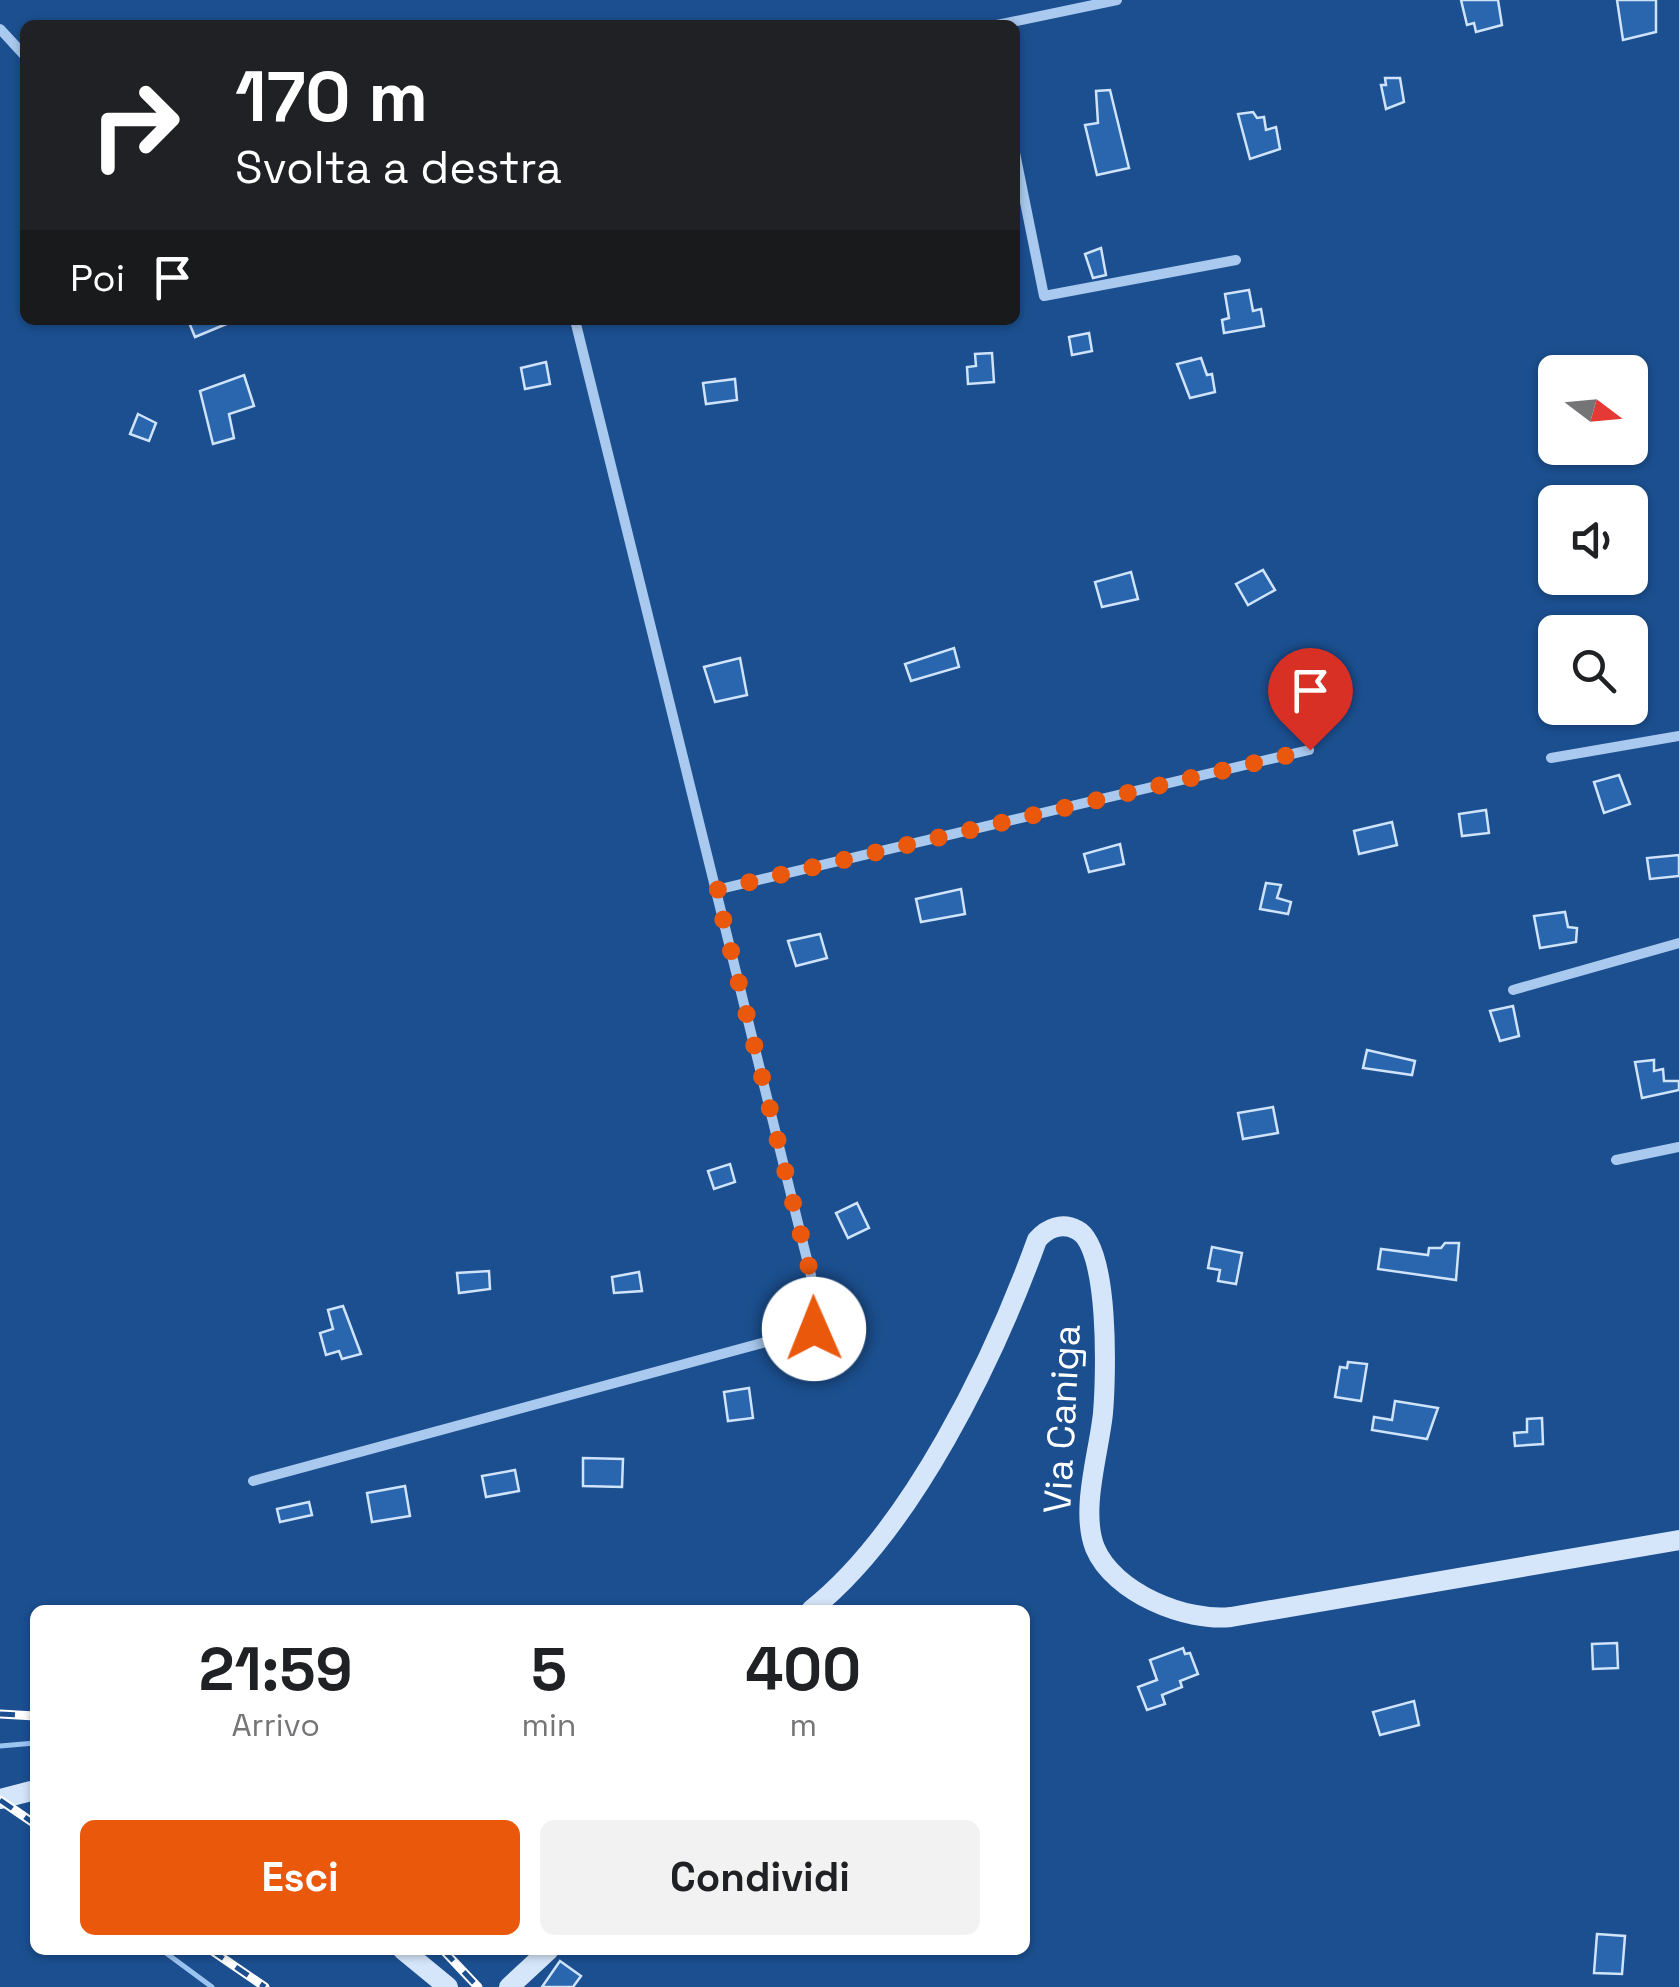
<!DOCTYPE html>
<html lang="it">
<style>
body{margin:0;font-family:"Space Grotesk",sans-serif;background:#f2f2f2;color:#202124;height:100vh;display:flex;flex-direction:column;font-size:38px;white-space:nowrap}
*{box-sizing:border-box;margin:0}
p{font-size:32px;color:#757577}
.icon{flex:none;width:55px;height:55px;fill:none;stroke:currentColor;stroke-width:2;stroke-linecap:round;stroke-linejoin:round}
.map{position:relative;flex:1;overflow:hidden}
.drawer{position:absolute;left:30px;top:1605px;width:1000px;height:350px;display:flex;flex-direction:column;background:#fff;border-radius:15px;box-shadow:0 2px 8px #0004}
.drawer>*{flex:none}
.top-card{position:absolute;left:20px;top:20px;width:1000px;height:305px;border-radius:15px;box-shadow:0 2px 8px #0004;background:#202124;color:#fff;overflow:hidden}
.needle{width:65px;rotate:106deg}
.controls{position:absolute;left:1538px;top:355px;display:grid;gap:20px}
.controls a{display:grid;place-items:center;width:110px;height:110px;border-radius:15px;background:#fff;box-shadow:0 2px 8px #0004;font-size:50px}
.pin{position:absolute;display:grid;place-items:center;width:85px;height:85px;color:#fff;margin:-102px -42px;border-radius:50% 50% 50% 0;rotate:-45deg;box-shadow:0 0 10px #0007}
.pin .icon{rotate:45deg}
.me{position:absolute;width:110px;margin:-55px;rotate:359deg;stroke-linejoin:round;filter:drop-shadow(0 0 8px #0008)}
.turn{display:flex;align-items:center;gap:35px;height:210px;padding:0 50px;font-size:45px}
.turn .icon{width:130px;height:130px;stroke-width:2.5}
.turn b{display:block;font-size:70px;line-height:85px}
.then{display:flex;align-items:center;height:95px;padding:0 50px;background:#0003;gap:20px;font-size:38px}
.eta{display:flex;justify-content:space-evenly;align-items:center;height:170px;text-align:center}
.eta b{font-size:60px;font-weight:800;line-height:70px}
.primary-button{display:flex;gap:20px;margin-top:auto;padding:20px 50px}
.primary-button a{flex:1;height:115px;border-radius:15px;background:#ea580c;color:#fff;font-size:40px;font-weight:800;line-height:115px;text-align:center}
.primary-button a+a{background:#f2f2f2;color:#202124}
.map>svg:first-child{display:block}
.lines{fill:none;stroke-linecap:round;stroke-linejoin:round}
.stream{stroke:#9cc4f0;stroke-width:5}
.building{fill:#2a66ad;stroke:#cfe3fa;stroke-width:2.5}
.street{stroke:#a9c9ee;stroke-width:10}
.secondary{stroke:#d6e6fa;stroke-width:20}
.rail-casing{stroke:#fff;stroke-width:9}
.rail{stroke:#1b4f8f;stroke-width:5;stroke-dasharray:15;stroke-linecap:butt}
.route{stroke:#ea580c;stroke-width:18;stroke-dasharray:0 32.4}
.labels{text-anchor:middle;stroke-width:10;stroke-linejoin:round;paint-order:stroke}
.street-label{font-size:38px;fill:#fff;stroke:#1b4f8f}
</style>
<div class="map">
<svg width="1679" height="1987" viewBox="0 0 1679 1987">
<rect width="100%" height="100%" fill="#1b4f8f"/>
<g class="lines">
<g class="stream">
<polyline points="0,1746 35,1743"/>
<polyline points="162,1950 212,1987"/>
</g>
</g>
<g class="building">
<polygon points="1461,0 1498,0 1502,25 1476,32 1474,23 1467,25"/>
<polygon points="1617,0 1656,0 1656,32 1623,40"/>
<polygon points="1385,78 1400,78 1404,102 1386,109 1381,85 1386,85"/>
<polygon points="1110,90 1129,168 1097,175 1085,125 1098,123 1096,91"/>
<polygon points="1253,112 1257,118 1264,117 1266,130 1276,127 1280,149 1250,159 1238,114"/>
<polygon points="1101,248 1106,275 1093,278 1085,254"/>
<polygon points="1249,290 1253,311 1261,309 1264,326 1224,333 1222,320 1229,318 1225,294"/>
<polygon points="188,320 236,320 195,337"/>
<polygon points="1089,333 1092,351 1072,355 1069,337"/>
<polygon points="992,353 994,382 968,384 967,367 976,366 975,354"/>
<polygon points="1201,358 1207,375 1212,374 1215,392 1190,398 1177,364"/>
<polygon points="546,362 550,384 525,389 521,368"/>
<polygon points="244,375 254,406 229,414 234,438 213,444 200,391"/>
<polygon points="735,379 737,400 706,404 703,383"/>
<polygon points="138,414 156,423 149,441 130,434"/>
<polygon points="1263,570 1275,590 1248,605 1236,584"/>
<polygon points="1131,572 1138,599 1102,607 1095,582"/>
<polygon points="954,648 959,667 911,681 905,664"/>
<polygon points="740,658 747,695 715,702 704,667"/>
<polygon points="1619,775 1630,804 1604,813 1594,782"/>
<polygon points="1486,810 1489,833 1462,836 1459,814"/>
<polygon points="1392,822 1397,845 1359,854 1354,831"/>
<polygon points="1120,844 1124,864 1089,872 1084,854"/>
<polygon points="1679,855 1679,876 1650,879 1647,858"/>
<polygon points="1266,883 1281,885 1277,898 1291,902 1288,914 1260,909"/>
<polygon points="961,889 965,914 921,922 916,899"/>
<polygon points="1565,912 1568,927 1577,928 1576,942 1540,948 1534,916"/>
<polygon points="820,934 827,958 796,966 788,941"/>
<polygon points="1513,1006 1519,1036 1500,1041 1490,1011"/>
<polygon points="1367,1050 1415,1061 1412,1075 1363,1068"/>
<polygon points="1654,1060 1654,1071 1663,1069 1664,1081 1679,1081 1679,1090 1642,1098 1635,1062"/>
<polygon points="1273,1107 1278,1133 1243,1139 1238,1113"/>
<polygon points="730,1164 735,1182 714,1189 708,1171"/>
<polygon points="857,1203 869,1228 848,1238 836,1213"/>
<polygon points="1445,1243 1459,1243 1456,1280 1378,1269 1381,1249 1428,1255 1429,1248 1441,1248"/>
<polygon points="1212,1247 1242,1253 1236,1284 1218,1281 1220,1270 1208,1268"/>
<polygon points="489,1271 490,1289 459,1293 457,1273"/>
<polygon points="639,1272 642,1291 614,1293 612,1277"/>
<polygon points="343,1306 361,1354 342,1359 339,1351 326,1355 320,1333 333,1329 328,1310"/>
<polygon points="1348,1362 1367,1364 1361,1401 1335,1397 1340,1367 1347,1368"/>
<polygon points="749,1388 753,1418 728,1421 724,1392"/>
<polygon points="1395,1401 1438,1408 1427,1439 1372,1430 1374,1417 1392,1420"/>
<polygon points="1542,1418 1543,1444 1515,1446 1514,1433 1527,1432 1527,1419"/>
<polygon points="583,1458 623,1459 622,1487 583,1486"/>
<polygon points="515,1470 519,1491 486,1497 482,1476"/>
<polygon points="405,1486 410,1516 372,1522 367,1493"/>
<polygon points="309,1502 312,1515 280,1522 277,1509"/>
<polygon points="1617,1643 1618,1668 1593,1669 1592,1644"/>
<polygon points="1183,1648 1185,1654 1190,1653 1198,1674 1180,1681 1182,1687 1162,1695 1165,1704 1147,1710 1138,1687 1157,1680 1150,1660"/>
<polygon points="1414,1701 1419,1725 1380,1735 1373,1712"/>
<polygon points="1597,1934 1625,1936 1622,1974 1594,1973"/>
<polygon points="560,1961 581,1976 573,1987 542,1987"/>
</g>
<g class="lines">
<g class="street">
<polyline points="997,25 1117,0"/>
<polyline points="0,29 25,56"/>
<polyline points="1015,153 1044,296 1236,260"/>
<polyline points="1551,758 1679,736"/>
<polyline points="716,890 1309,750"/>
<polyline points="1513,990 1679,943"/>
<polyline points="1616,1160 1679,1147"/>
<polyline points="253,1481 814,1329 818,1304 575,320"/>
</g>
<g class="secondary">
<path d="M811,1610c100,-79 183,-251 226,-370 10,-12 25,-18 40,-10 33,16 29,148 26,183 -4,40 -23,97 -8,135 19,45 91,74 136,69l448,-77"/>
<polyline points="0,1799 35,1790"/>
<polyline points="403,1950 448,1987"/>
<polyline points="509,1987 549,1950"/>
</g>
<defs>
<g id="rail">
<polyline points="0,1714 35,1716"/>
<polyline points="0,1800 35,1824"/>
<polyline points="211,1950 265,1987"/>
<polyline points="443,1950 478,1987"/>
</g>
</defs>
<use href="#rail" class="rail-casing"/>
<use href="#rail" class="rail"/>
</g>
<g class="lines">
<polyline class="route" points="814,1329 818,1304 716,890 1310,750"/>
</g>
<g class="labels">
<g class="street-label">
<text transform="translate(1062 1419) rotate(-87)" y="13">Via Caniga</text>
</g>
</g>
</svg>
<div class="controls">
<a><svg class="needle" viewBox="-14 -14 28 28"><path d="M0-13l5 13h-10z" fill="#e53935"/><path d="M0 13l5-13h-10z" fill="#757577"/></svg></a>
<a><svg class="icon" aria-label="sound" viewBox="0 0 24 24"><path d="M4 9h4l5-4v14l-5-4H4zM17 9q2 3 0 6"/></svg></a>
<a><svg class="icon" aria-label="search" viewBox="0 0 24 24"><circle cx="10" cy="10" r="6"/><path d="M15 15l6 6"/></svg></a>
</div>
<div class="pin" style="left:1310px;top:750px;background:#d93025"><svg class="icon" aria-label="arrive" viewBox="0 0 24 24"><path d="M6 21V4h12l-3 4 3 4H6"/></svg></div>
<svg class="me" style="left:814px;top:1329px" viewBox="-20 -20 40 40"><circle r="19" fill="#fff"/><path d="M0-13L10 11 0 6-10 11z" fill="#ea580c"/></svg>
<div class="top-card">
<div class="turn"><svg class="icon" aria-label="right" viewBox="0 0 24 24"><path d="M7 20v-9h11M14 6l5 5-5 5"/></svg><div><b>170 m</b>Svolta a destra</div></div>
<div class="then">Poi<svg class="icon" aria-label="arrive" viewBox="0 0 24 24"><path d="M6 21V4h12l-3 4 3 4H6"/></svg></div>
</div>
<section class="drawer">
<div class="eta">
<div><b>21:59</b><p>Arrivo</p></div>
<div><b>5</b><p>min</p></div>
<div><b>400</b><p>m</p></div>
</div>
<div class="primary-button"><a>Esci</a><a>Condividi</a></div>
</section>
</div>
